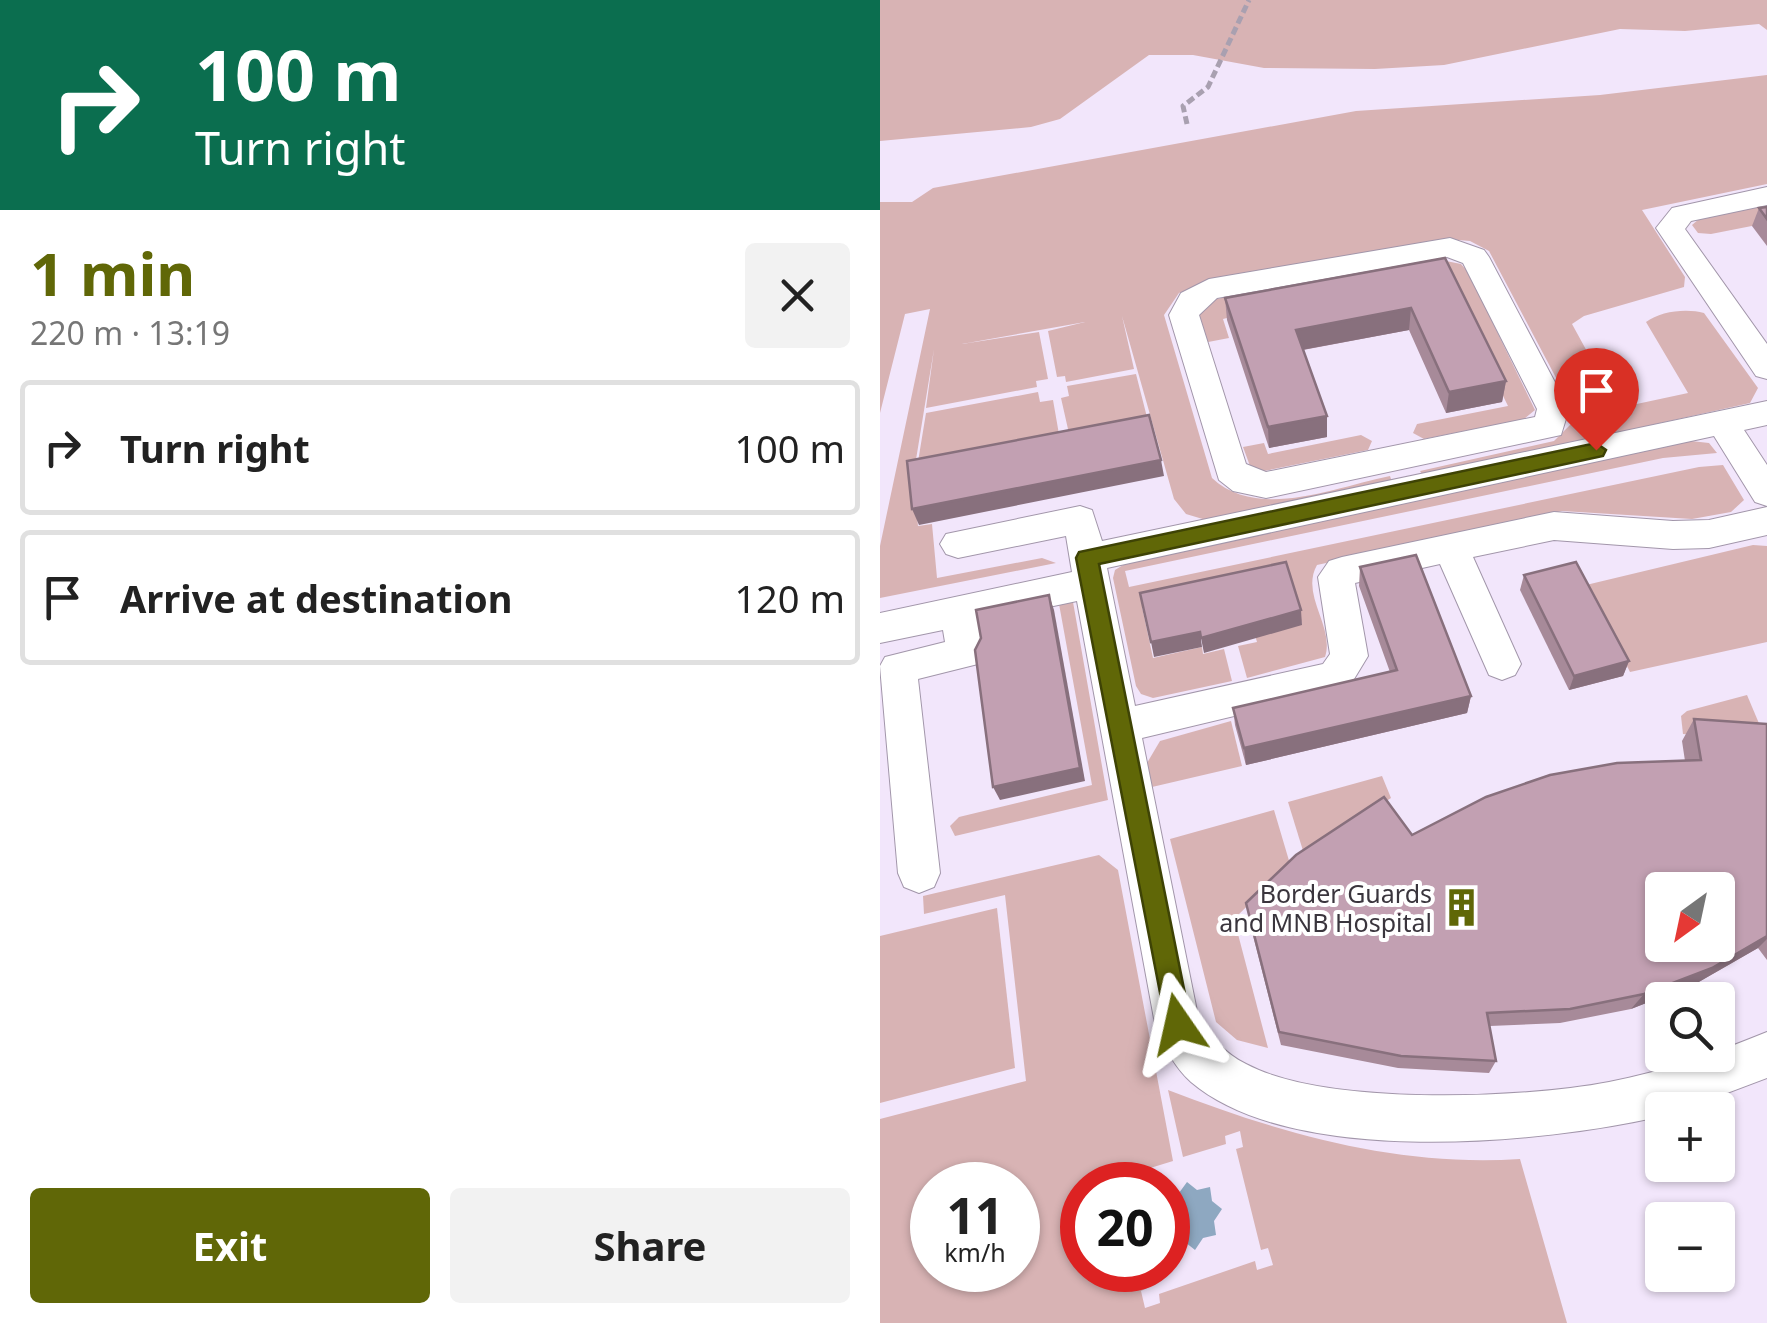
<!DOCTYPE html>
<meta charset="utf-8">
<style>
body{margin:0;font-family:"Noto Sans",sans-serif;background:#f2f2f2;color:#222;height:100vh;display:flex;flex-direction:column;font-size:38px;white-space:nowrap}
*{box-sizing:border-box;margin:0}
p{font-size:32px;color:#767676}
.icon{flex:none;width:55px;height:55px;fill:none;stroke:currentColor;stroke-width:2;stroke-linecap:round;stroke-linejoin:round}
.map{position:relative;flex:1;overflow:hidden}
.sheet{display:flex;flex-direction:column;background:#fff;width:880px}
.sheet>*{flex:none}
.hud{background:#0b6e4f;color:#fff;overflow:hidden}
.needle{width:65px;rotate:213deg}
.fabs{position:absolute;left:765px;top:872px;display:grid;gap:20px}
.fabs a{display:grid;place-items:center;width:90px;height:90px;border-radius:10px;background:#fff;box-shadow:0 2px 8px #0004;font-size:50px}
.speed{position:absolute;left:30px;top:1162px;display:flex;gap:20px;font-size:50px;font-weight:700;text-align:center}
.speed>*{display:grid;place-content:center;width:130px;height:130px;border-radius:50%;background:#fff;box-shadow:0 2px 8px #0004;line-height:1}
.speed small{font-size:25px;font-weight:400}
.speed .limit{border:15px solid #d22;background:#fff;color:#111}
.pin{position:absolute;display:grid;place-items:center;width:85px;height:85px;color:#fff;margin:-102px -42px;border-radius:50% 50% 50% 0;rotate:-45deg;box-shadow:0 0 10px #0007}
.pin .icon{rotate:45deg}
.me{position:absolute;width:110px;margin:-55px;rotate:349deg;stroke-linejoin:round;filter:drop-shadow(0 0 8px #0008)}
.turn{display:flex;align-items:center;gap:35px;height:210px;padding:0 30px;font-size:45px}
.turn .icon{width:130px;height:130px;stroke-width:2.5}
.turn b{display:block;font-size:70px;line-height:85px}
.round{display:grid;place-items:center;flex:none;width:105px;height:105px;border-radius:10px;background:#f2f2f2}
.summary{display:flex;align-items:center;justify-content:space-between;height:170px;padding:0 30px}
h1{font-size:60px;font-weight:700;line-height:75px;color:#606707}
.button{display:flex;gap:20px;margin-top:auto;padding:20px 30px}
.button a{flex:1;height:115px;border-radius:10px;background:#606707;color:#fff;font-size:40px;font-weight:700;line-height:115px;text-align:center}
.button a+a{background:#f2f2f2;color:#222}
ul{padding:0;list-style:none}
li{display:flex;align-items:center;gap:30px;height:135px;margin:0 20px 15px;padding:0 10px;border:5px solid #e0e0e0;border-radius:10px}
li div{flex:1}
li b{display:block;font-size:38px}
li em{font-style:normal}
main{display:flex;flex:1;min-height:0}
.map>svg:first-child{display:block}
.green{fill:#d8b3b4;fill-rule:evenodd}
.water{fill:#8ea8c1}
.lines{fill:none;stroke-linecap:round;stroke-linejoin:round}
.minor-casing{stroke:#a296aa;stroke-width:2}
.path{stroke:#a9a0b0;stroke-width:5;stroke-dasharray:8 4;stroke-linecap:butt}
.minor{fill:#fff;fill-rule:evenodd}
.wall{fill:#a78a99}
.shaded-wall{fill:#88707d}
.building{fill:#c2a0b2;stroke:#88707d;stroke-width:2.5;fill-rule:evenodd}
.route{fill:#606707;stroke:#3e4305;stroke-width:2.5}
.labels{text-anchor:middle;stroke-width:8;stroke-linejoin:round;paint-order:stroke}
.poi-label{font-size:25px;fill:#3a353d;stroke:#fff;text-anchor:end}
</style>
<main>
<section class="sheet">
<div class="hud">
<div class="turn"><svg class="icon" aria-label="right" viewBox="0 0 24 24"><path d="M7 20v-9h11M14 6l5 5-5 5"/></svg><div><b>100 m</b>Turn right</div></div>
</div>
<div class="summary"><div><h1>1 min</h1><p>220 m · 13:19</p></div><a class="round"><svg class="icon" aria-label="close" viewBox="0 0 24 24"><path d="M6 6l12 12M18 6L6 18"/></svg></a></div>
<ul>
<li><svg class="icon" aria-label="right" viewBox="0 0 24 24"><path d="M7 20v-9h11M14 6l5 5-5 5"/></svg><div><b>Turn right</b></div><em>100 m</em></li>
<li><svg class="icon" aria-label="arrive" viewBox="0 0 24 24"><path d="M6 21V4h12l-3 4 3 4H6"/></svg><div><b>Arrive at destination</b></div><em>120 m</em></li>
</ul>
<div class="button"><a>Exit</a><a>Share</a></div>
</section>
<div class="map">
<svg width="887" height="1323" viewBox="0 0 887 1323">
<rect width="100%" height="100%" fill="#f2e6fb"/>
<g class="green">
<polygon points="0,0 887,0 887,30 879,24 805,31 740,29 564,65 495,69 384,68 313,55 269,55 180,119 151,127 0,141"/>
<path d="M887,75v109l-125,26 43,67 -1,10 -100,29 -12,8 46,84 70,-15 -42,-71c14,-11 41,-14 58,-9l54,75 -8,15 -327,73 -3,-5 134,-30 17,-17 1,-16 -83,-157 -19,-10 -24,-2 -238,42 -29,12 -15,22 48,163c46,43 123,9 178,-2l2,6 -186,38 -20,-6 -12,-15 -52,-183 12,53 -68,13 -1,-6 -8,1 -9,-46 37,-9 -123,22 77,-12 9,47 -12,2 1,6 -111,21 8,-59 -21,129 5,48 14,-2 5,54 105,-20 14,5 -176,35v-52l50,-237 -25,5 -25,99v-211h32l21,-14 423,-77 244,-16z"/>
<polygon points="887,205 887,223 831,234 818,233 812,225 819,219"/>
<polygon points="566,261 581,264 588,272 655,410 644,419 544,439 533,433 537,424 628,406 559,266"/>
<polygon points="352,296 355,316 343,319 349,338 323,343 317,312 331,300"/>
<polygon points="256,374 270,429 190,438 181,398 189,396 187,386"/>
<polygon points="158,392 160,402 173,400 180,440 36,474 46,413"/>
<polygon points="481,435 492,441 488,450 384,471 370,466 363,447 384,443 388,454"/>
<path d="M811,441l18,2 8,10 -54,5 -538,113 4,16 570,-120 24,-2 21,35 -13,12 -39,7 -130,-8 -245,54c-17,30 18,62 8,92l-78,21 -9,-32 19,-4 -2,-7 47,-11 -15,-48 -145,31 11,51 49,-11 1,7 21,-5 8,32 -79,17 -12,-4 -5,-8 -23,-108 2,-8 13,-8z"/>
<polygon points="873,545 887,546 887,642 750,672 706,585"/>
<polygon points="193,602 228,800 75,836 70,826 79,817 212,785 179,604"/>
<polygon points="867,695 886,740 803,734 801,716 807,711"/>
<polygon points="351,721 362,766 272,787 267,763 280,741"/>
<polygon points="502,776 511,798 424,854 408,802"/>
<polygon points="394,810 410,864 354,919 388,1048 357,1040 336,1022 290,839"/>
<path d="M219,855l19,15 55,291 -39,12 -2,-8 -14,5 2,15h-38v85h63l4,17 -8,4 4,17 15,-5 -1,-9 96,-33 2,9 16,-5 -5,-17 -7,2 -25,-101 7,-2 -3,-16 -15,5 1,8 -43,13 -15,-67c114,44 229,77 352,69l47,164h-687v-204l146,-38 -21,-186 -81,19 -1,-18zM52,1185h86v85h-86z"/>
<polygon points="117,908 135,1068 0,1103 0,936"/>
</g>
<polygon class="water" points="307,1182 317,1190 330,1187 332,1201 342,1209 334,1221 336,1235 323,1238 315,1250 305,1242 291,1245 288,1196 299,1193"/>
<g class="lines">
<defs>
<g id="minor">
<polygon points="887,187 887,205 811,221 805,229 887,344 887,379 876,376 776,228 792,208"/>
<path d="M570,238l34,12 5,7 80,152 -8,26 -295,63 -33,-7 -14,-11 -50,-165 12,-22 28,-14zM567,257l16,6 74,146 -2,8 -269,55 -20,-8 -47,-149 18,-17z"/>
<path d="M887,401v24l-23,5 23,35v41l-12,-4 -41,-66 -607,132 28,138 188,-42 7,-10 -12,-77 11,-16 13,-4 212,-45 119,9 36,-1 58,-13v28l-58,13 -36,1 -119,-9 -81,17 48,107 -6,11 -13,5 -13,-5 -49,-111 -85,19 13,73 -20,33 -206,49 56,278c12,21 26,37 48,48 79,42 275,35 363,18 57,-11 106,-29 158,-50v46l-85,32h-20v6c-120,28 -370,52 -471,-34 -17,-15 -28,-37 -36,-58l-78,-423 -98,21 5,31 -6,11 -60,15 22,194 -6,14 -15,6 -15,-6 -6,-14 -18,-207 5,-9 60,-15 -2,-12 -63,13v-30l192,-41 -6,-36 -108,22 -12,-4 -6,-10 6,-10 134,-28 12,4 10,31z"/>
</g>
</defs>
<use href="#minor" class="minor-casing"/>
<polyline class="path" points="307,124 303,106 328,87 369,0"/>
<use href="#minor" class="minor"/>
</g>
<g class="wall">
<polygon points="887,207 887,246 872,226 879,208"/>
<polygon points="565,258 626,381 622,402 566,413 529,330 423,350 447,416 447,437 389,448 347,320 345,298"/>
<polygon points="480,567 591,696 587,713 366,765 355,725 353,708 510,672 479,586"/>
<polygon points="644,575 749,661 743,676 689,690 640,590"/>
<polygon points="814,719 887,724 887,960 878,948 817,983 751,1009 680,1023 610,1026 616,1061 609,1073 518,1068 401,1045 369,920 366,903 532,835 805,761 802,741"/>
</g>
<g class="shaded-wall">
<polygon points="531,308 529,330 416,351 416,330"/>
<polygon points="626,381 622,402 566,413 569,392"/>
<polygon points="447,416 447,437 389,448 388,427"/>
<polygon points="281,460 284,476 39,525 32,509"/>
<polygon points="169,595 174,610 205,781 120,800 113,787"/>
<polygon points="421,610 422,625 324,653 321,638"/>
<polygon points="320,632 322,647 274,657 271,642"/>
<polygon points="749,661 743,676 689,690 694,676"/>
<polygon points="591,696 587,713 366,765 364,748"/>
<polygon points="887,936 887,939 878,948 817,983 751,1009 764,994"/>
</g>
<g class="building">
<polygon points="887,207 887,219 879,208"/>
<polygon points="565,258 626,381 569,392 531,308 416,330 447,416 388,427 345,298"/>
<polygon points="269,415 281,460 32,509 27,461"/>
<polygon points="536,555 591,696 364,748 353,708 517,670 480,567"/>
<polygon points="406,562 421,610 321,638 320,632 271,642 260,593"/>
<polygon points="696,562 749,661 694,676 644,575"/>
<polygon points="169,595 200,768 113,787 95,650 101,638 96,610"/>
<path d="M814,719l73,5v212l-55,32 -68,26 -74,15 -83,4 9,48 -95,-5 -122,-24 -33,-129 50,-48 88,-58 28,38 74,-38 64,-22 67,-12 84,-3zM782,890h56v55h-56z"/>
</g>
<polygon class="route" points="716,443 726,450 723,456 219,564 311,1024 307,1034 298,1038 288,1034 196,558 199,552"/>
<defs>
<symbol id="building-bare" viewBox="-9 -9 18 18"><path d="M-4-6H4V6H1V3H-1V6H-4ZM-2.5-4.3h1.7v1.8h-1.7ZM.8-4.3h1.7v1.8H.8ZM-2.5-1h1.7V.8h-1.7ZM.8-1h1.7V.8H.8Z" fill="#606707" stroke="#fff" stroke-width="2.5" paint-order="stroke"/></symbol>
</defs>
<g fill-rule="evenodd">
<use href="#building-bare" x="554" y="880" width="55" height="55"/>
</g>
<g class="labels">
<g class="poi-label">
<text x="552" y="903">Border Guards<tspan x="552" dy="29">and MNB Hospital</tspan></text>
</g>
</g>
</svg>
<div class="fabs">
<a><svg class="needle" viewBox="-14 -14 28 28"><path d="M0-13l5 13h-10z" fill="#e53935"/><path d="M0 13l5-13h-10z" fill="#767676"/></svg></a>
<a><svg class="icon" aria-label="search" viewBox="0 0 24 24"><circle cx="10" cy="10" r="6"/><path d="M15 15l6 6"/></svg></a>
<a>+</a>
<a>−</a>
</div>
<div class="speed"><div>11<small>km/h</small></div><div class="limit">20</div></div>
<div class="pin" style="left:716px;top:450px;background:#d93025"><svg class="icon" aria-label="arrive" viewBox="0 0 24 24"><path d="M6 21V4h12l-3 4 3 4H6"/></svg></div>
<svg class="me" style="left:298px;top:1024px" viewBox="-20 -20 40 40"><path d="M0-17L14 15 0 8-14 15z" fill="#606707" stroke="#fff" stroke-width="4"/></svg>
</div>
</main>
